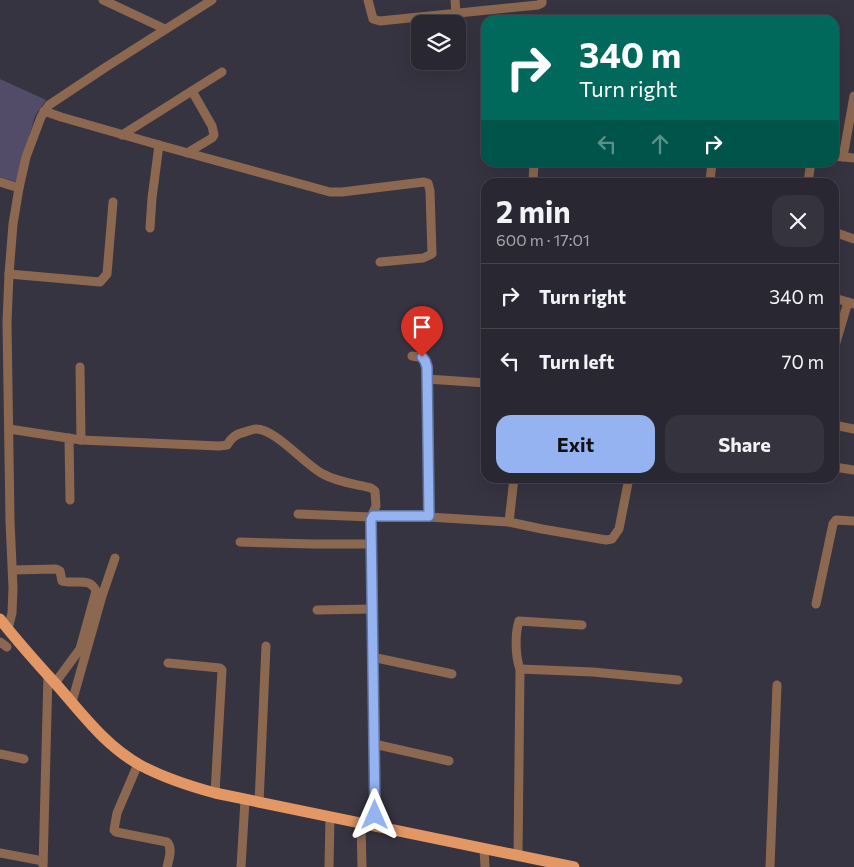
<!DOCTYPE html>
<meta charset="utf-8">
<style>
body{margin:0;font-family:Commissioner,sans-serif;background:#35333e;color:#f1f3f6;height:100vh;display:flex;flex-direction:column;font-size:19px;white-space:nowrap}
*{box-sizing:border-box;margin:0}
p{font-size:16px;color:#a5a5ac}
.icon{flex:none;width:28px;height:28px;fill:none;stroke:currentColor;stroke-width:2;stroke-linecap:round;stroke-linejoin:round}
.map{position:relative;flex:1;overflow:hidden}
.sheet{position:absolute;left:481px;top:178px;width:358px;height:305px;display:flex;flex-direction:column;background:#292732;border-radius:15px;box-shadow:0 5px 20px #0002,0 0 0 1px #45444d}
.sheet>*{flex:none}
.banner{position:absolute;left:481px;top:15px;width:358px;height:152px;border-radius:15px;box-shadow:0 5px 20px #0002,0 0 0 1px #45444d;background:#00695c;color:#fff;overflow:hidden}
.tools{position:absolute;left:411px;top:15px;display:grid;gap:10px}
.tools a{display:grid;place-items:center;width:55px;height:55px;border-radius:10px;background:#292732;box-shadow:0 5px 20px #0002,0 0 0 1px #45444d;font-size:25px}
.pin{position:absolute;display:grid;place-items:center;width:42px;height:42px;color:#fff;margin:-51px -21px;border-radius:50% 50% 50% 0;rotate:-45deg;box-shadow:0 0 5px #0007}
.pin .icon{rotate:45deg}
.me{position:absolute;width:55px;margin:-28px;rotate:0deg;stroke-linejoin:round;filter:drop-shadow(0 0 4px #0008)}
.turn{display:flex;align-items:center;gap:18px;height:105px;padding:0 15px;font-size:22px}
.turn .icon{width:65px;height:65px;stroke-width:2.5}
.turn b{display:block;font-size:35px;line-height:42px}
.lanes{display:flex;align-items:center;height:48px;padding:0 15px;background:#0003;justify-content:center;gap:25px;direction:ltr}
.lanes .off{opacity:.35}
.round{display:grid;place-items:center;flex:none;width:52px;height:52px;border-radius:15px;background:#35333e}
.head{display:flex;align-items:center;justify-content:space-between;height:85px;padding:0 15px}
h1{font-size:30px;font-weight:700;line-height:38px}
.primary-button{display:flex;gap:10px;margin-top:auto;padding:10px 15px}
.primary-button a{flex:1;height:58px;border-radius:15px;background:#95b2f1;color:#111;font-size:20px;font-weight:700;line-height:58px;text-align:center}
.primary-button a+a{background:#35333e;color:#f1f3f6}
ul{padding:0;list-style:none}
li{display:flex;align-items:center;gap:15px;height:65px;padding:0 15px;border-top:1px solid #45444d}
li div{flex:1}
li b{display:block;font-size:19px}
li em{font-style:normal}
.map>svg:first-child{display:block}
.green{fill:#534c68}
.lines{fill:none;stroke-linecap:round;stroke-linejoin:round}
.minor{stroke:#8d6850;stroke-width:9}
.major{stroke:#e29764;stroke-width:11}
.route-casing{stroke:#61749d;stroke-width:12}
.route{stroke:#95b2f1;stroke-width:9}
</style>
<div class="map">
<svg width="854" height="867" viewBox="0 0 854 867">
<rect width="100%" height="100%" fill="#373442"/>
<polygon class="green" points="0,79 46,100 35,116 16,182 0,177"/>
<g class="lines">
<g class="minor">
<polyline points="103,0 165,29"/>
<polyline points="368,0 373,19 380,21 538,5 542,3 542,0"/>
<polyline points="455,0 456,14"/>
<polyline points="44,111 61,117 159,145 330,192 342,192 424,182 428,183 430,191 432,254 423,258 380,262"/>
<polyline points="122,135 222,72"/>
<polyline points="187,153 212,138 214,135 212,126 192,91"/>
<polyline points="834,156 854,158"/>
<polyline points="843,157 854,96"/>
<polyline points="0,182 19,188"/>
<polyline points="533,182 534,162"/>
<polyline points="710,182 712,162"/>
<polyline points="808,182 811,162"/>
<polyline points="150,228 152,198 159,145"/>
<polyline points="834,232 854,239"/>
<polyline points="9,274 100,282 107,274 113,202"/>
<polyline points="834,298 848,302"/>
<polyline points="834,349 848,302 854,304"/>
<polyline points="80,367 81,440"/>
<polyline points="427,379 486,383"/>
<polyline points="834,425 854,429"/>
<path d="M9,429l72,11 138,6 8,-1c5,-8 9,-11 18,-13 3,-1 8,-3 11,-3 20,0 50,37 67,45 14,8 32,10 48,14l4,3 1,15 -5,11 -73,-3"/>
<polyline points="69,438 70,500"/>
<polyline points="834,467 854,470"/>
<polyline points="429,517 509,522 542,529 606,540 612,539 619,529 629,478"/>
<polyline points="509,522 514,478"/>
<polyline points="240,542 314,544 370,544"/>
<path d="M13,570l43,-1 4,2 2,10c12,4 28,-5 34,10l-16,58 -25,34"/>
<polyline points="816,604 833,524 836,520 854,521"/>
<polyline points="317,610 372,609"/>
<polyline points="8,629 12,613 13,588 10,521 7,322 9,274 13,224 19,188 26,157 41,117 49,105 106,67 212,0"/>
<polyline points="0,642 7,647"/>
<polyline points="372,657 452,674"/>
<polyline points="168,663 220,668 222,670 215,793"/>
<path d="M520,669c-5,-13 -5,-36 -1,-48l63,4"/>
<polyline points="72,702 102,596 115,558"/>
<polyline points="374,744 449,761"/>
<polyline points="0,754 24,759"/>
<path d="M138,764l-21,49 -3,17 2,2 51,10c6,6 2,17 0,25"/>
<polyline points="259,803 266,646"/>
<polyline points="361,823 362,867"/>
<path d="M375,827l-4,-308 2,-3 53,1h3v-2l-2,-148c-2,-9 -6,-10 -15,-11"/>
<polyline points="484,849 485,867"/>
<polyline points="0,853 43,861"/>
<polyline points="518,856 520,669 593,672 678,680"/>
<polyline points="43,867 48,675"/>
<polyline points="241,867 245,800"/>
<polyline points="329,867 330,817"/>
<polyline points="770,867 777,685"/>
</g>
<path class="major" d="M0,619c17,22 36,43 55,64 26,29 49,62 85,82 24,13 49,21 75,28l359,74"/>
</g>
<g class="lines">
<defs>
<polyline id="route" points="375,815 371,520 373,516 429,516 427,367 425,361 422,357"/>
</defs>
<use href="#route" class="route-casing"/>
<use href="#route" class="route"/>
</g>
</svg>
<div class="tools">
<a><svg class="icon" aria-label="layers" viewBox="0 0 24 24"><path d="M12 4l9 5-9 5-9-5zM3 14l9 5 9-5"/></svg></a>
</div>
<div class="pin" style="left:422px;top:357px;background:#d93025"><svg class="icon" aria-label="arrive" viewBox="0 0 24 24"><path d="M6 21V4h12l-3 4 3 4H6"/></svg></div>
<svg class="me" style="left:375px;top:815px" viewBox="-20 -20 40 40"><path d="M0-17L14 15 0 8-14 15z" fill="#95b2f1" stroke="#fff" stroke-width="4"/></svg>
<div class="banner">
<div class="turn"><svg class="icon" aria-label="right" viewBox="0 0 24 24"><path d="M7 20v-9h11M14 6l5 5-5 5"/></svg><div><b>340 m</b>Turn right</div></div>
<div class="lanes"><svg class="icon off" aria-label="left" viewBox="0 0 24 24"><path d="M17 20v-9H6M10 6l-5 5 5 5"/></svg><svg class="icon off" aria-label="ahead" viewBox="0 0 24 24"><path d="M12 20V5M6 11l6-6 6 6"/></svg><svg class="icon" aria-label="right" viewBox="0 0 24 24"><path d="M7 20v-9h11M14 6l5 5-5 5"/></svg></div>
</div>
<section class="sheet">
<div class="head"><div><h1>2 min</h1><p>600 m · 17:01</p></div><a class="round"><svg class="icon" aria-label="close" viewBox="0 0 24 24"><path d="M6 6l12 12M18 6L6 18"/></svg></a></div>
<ul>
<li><svg class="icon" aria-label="right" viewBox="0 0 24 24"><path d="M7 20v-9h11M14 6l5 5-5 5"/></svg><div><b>Turn right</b></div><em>340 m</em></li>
<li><svg class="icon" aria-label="left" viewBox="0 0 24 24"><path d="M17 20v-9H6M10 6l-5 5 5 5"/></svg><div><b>Turn left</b></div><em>70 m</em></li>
</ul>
<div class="primary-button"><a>Exit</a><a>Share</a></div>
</section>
</div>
